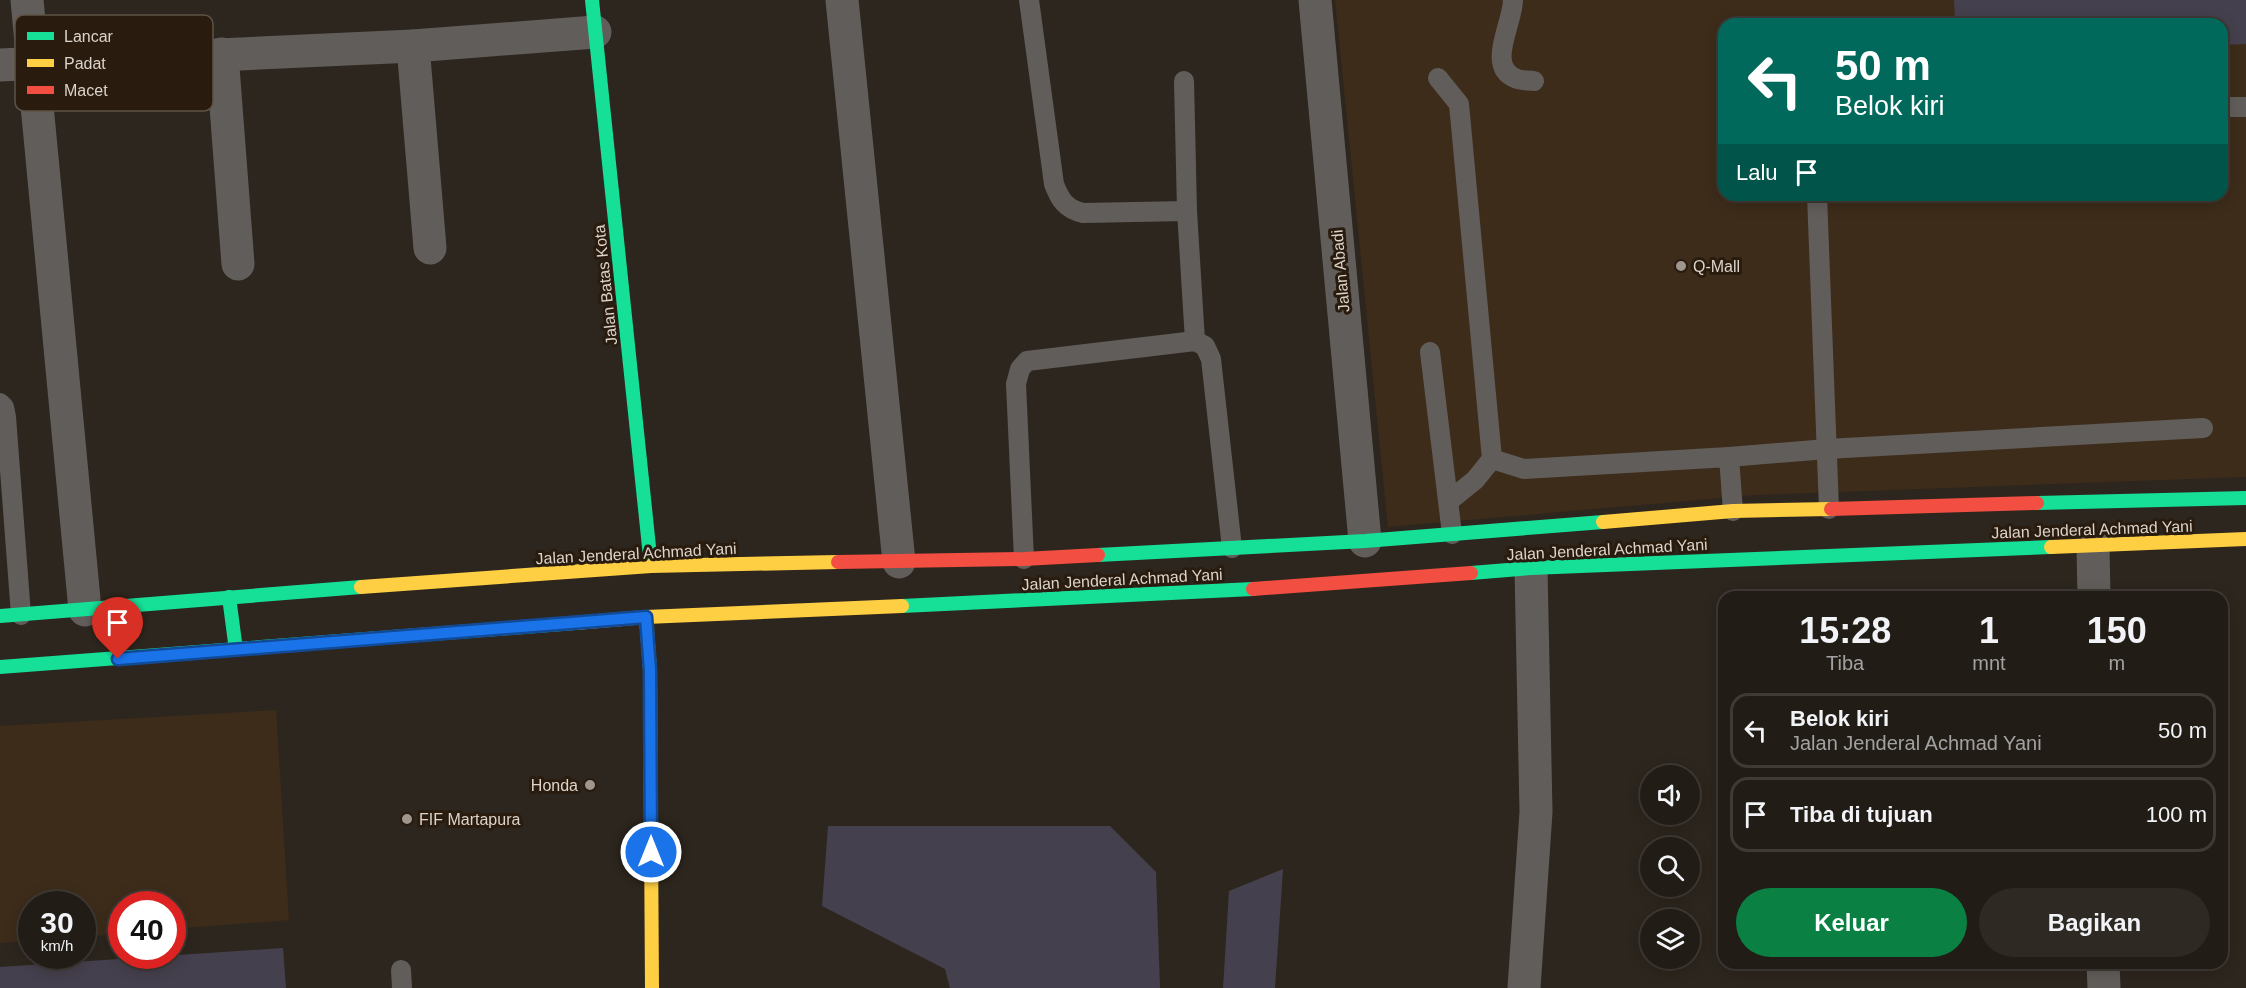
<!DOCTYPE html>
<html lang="id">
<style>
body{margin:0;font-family:Arial,sans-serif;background:#2e2923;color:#f1f3f6;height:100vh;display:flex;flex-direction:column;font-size:22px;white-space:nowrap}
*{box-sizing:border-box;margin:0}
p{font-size:20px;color:#a2a1a1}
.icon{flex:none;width:33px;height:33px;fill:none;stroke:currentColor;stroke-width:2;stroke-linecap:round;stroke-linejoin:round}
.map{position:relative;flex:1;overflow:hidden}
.side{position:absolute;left:1718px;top:591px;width:510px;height:378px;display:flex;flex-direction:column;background:#221c16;border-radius:18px;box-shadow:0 3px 15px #0003,0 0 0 2px #3f3a35}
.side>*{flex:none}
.hud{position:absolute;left:1718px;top:18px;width:510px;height:183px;border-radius:18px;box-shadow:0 3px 15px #0003,0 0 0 2px #3f3a35;background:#00695c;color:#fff;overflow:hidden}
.controls{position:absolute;left:1640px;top:765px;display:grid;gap:12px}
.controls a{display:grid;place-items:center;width:60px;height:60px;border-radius:50%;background:#221c16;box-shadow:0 3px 15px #0003,0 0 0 2px #3f3a35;font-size:30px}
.speed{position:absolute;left:18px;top:891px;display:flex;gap:12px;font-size:30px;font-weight:700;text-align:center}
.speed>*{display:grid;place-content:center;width:78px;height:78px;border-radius:50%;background:#221c16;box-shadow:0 3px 15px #0003,0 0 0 2px #3f3a35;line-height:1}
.speed small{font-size:15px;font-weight:400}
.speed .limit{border:9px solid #d22;background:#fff;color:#111}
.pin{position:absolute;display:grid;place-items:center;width:51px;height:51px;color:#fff;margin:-62px -26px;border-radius:50% 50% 50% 0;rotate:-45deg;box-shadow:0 0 6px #0007}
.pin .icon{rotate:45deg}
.me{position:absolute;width:66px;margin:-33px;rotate:0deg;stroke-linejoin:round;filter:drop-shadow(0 0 4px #0008)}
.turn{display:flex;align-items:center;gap:21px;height:126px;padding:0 18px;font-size:27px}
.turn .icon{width:78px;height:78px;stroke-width:2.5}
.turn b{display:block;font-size:42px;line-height:51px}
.then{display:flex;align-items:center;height:57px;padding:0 18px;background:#0003;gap:12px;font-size:22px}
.eta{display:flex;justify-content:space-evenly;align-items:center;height:102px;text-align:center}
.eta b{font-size:36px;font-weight:800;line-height:42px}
.action{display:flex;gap:12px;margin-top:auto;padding:12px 18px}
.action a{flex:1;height:69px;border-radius:36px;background:#0b8043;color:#fff;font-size:24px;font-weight:800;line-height:69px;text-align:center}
.action a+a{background:#2e2923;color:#f1f3f6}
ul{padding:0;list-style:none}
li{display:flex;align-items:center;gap:18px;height:75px;margin:0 12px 9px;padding:0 6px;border:3px solid #3f3a35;border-radius:18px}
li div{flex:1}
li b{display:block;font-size:22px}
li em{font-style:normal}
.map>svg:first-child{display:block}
.built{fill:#3d2c1a;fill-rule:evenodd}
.green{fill:#45404d}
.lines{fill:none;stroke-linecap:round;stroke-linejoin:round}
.lane{stroke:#615d5a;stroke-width:20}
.street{stroke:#615d5a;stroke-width:33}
.fast{stroke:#16e098;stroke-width:14}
.slow{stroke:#ffcf43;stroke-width:14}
.jam{stroke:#f24e42;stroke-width:14}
.route-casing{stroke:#114b97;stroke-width:15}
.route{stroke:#1a73e8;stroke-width:10}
.poi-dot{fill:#9f968e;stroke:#291c0f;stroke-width:2}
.labels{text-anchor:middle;stroke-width:6;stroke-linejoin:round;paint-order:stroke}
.poi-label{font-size:16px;fill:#dcd3ca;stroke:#291c0f;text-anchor:start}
.street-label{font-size:16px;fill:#dcd3ca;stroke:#291c0f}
.key{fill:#291c0f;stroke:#5f5347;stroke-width:1.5}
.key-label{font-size:16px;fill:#dcd3ca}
</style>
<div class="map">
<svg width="2246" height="988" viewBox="0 0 2246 988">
<rect width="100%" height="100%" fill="#2d261e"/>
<g class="built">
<path d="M1335,0h911v477l-491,18 -367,32zM1724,24h498v171h-498z"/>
<polygon points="276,710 289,920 173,929 172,904 122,904 121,934 83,937 82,904 32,904 31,941 0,943 0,726"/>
</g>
<g class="green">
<polygon points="1954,0 2246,0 2246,44 2222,45 2222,24 1955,24"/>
<polygon points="828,826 1110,826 1156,872 1160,988 950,988 945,969 822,906"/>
<polygon points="1283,869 1275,988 1223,988 1229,891"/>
<polygon points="283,948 286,988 0,988 0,967"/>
</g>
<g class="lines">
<g class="lane">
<path d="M1029,0l25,184c6,16 12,25 29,29l104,-2"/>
<path d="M1513,0c0,23 -27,66 2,78 5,3 13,2 19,3"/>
<polyline points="1438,78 1459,104 1492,459 1524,469 1729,457 1733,511"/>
<polyline points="1184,81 1187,211 1195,341"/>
<polyline points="2222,107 2246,107"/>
<polyline points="1817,195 1829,509"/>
<polyline points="1430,352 1452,534"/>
<polyline points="0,403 4,407 6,417 21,615"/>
<polyline points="1729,457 1827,449 2203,428"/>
<polyline points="1449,501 1475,480 1492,459"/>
<polyline points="1024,559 1016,384 1020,369 1027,361 1195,341 1205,346 1211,359 1232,548"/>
<polyline points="401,970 402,988"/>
</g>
<g class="street">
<polyline points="27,0 85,610"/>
<polyline points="842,0 899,562"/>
<polyline points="1315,0 1365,541"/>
<polyline points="413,46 430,248"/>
<polyline points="222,54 238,264"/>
<polyline points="0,65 413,46 595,32"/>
<polyline points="2093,546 2094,597"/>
<polyline points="2103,963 2104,988"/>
<polyline points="1524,988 1536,812 1531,568"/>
</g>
<g class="fast">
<polyline points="592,0 651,566"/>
<polyline points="2037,503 2246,498"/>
<polyline points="1098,555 1365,541 1603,522"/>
<polyline points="1471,573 1531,568 2051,547"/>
<polyline points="229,597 236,650"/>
<polyline points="902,606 1253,589"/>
<polyline points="0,616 361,587"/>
<polyline points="0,667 575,623"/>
</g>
<g class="slow">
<polyline points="1603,522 1733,511 1831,509"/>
<polyline points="2051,547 2246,539"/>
<polyline points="361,587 651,566 838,562"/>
<polyline points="646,617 650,670 652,988"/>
<polyline points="575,623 646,617 902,606"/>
</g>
<g class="jam">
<polyline points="1831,509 2037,503"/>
<polyline points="838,562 1024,559 1098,555"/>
<polyline points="1253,589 1471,573"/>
</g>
</g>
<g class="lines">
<defs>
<polyline id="route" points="118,659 646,617 650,670 651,852"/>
</defs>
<use href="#route" class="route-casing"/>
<use href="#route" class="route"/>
</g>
<g class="poi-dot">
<circle cx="1681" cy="266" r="6"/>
<circle cx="590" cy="785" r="6"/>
<circle cx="407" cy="819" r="6"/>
</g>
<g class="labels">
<g class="poi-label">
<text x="1693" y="272">Q-Mall</text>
<text x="578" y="791" text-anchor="end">Honda</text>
<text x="419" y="825">FIF Martapura</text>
</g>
<g class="street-label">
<text transform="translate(1340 271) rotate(-95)" y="6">Jalan Abadi</text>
<text transform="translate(605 285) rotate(-96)" y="6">Jalan Batas Kota</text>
<text transform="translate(2092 529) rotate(-2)" y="6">Jalan Jenderal Achmad Yani</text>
<text transform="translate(1607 549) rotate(-3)" y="6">Jalan Jenderal Achmad Yani</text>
<text transform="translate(636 553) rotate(-3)" y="6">Jalan Jenderal Achmad Yani</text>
<text transform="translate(1122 579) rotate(-3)" y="6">Jalan Jenderal Achmad Yani</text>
</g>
</g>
<rect x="15" y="15" width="198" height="96" rx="9" class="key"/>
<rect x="27" y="32" width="27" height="8" fill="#16e098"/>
<rect x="27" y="59" width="27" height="8" fill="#ffcf43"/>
<rect x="27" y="86" width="27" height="8" fill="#f24e42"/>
<g class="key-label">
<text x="64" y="42">Lancar</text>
<text x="64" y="69">Padat</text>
<text x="64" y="96">Macet</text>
</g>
</svg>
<div class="controls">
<a><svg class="icon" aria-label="sound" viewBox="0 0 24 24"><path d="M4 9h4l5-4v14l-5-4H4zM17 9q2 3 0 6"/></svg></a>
<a><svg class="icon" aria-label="search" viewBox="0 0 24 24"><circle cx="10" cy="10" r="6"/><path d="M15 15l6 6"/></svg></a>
<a><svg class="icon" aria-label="layers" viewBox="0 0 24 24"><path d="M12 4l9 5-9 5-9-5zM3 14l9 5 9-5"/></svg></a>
</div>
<div class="speed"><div>30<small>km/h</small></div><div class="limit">40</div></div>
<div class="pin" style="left:118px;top:659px;background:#d93025"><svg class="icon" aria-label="arrive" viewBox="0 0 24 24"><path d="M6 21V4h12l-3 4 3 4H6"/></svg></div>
<svg class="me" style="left:651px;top:852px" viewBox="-20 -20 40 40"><circle r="17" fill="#1a73e8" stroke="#fff" stroke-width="3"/><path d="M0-11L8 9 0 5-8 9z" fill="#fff"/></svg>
<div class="hud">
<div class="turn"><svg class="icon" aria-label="left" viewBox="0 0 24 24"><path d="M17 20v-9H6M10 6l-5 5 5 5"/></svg><div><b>50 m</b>Belok kiri</div></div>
<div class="then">Lalu<svg class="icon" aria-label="arrive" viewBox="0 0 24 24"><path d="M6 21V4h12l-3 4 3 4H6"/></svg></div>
</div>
<section class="side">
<div class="eta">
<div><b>15:28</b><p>Tiba</p></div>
<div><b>1</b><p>mnt</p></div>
<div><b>150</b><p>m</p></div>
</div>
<ul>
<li><svg class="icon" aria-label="left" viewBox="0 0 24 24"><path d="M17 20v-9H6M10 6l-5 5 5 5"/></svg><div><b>Belok kiri</b><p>Jalan Jenderal Achmad Yani</p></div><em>50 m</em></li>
<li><svg class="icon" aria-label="arrive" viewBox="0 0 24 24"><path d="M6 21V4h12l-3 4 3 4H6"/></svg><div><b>Tiba di tujuan</b></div><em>100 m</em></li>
</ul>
<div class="action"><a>Keluar</a><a>Bagikan</a></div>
</section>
</div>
